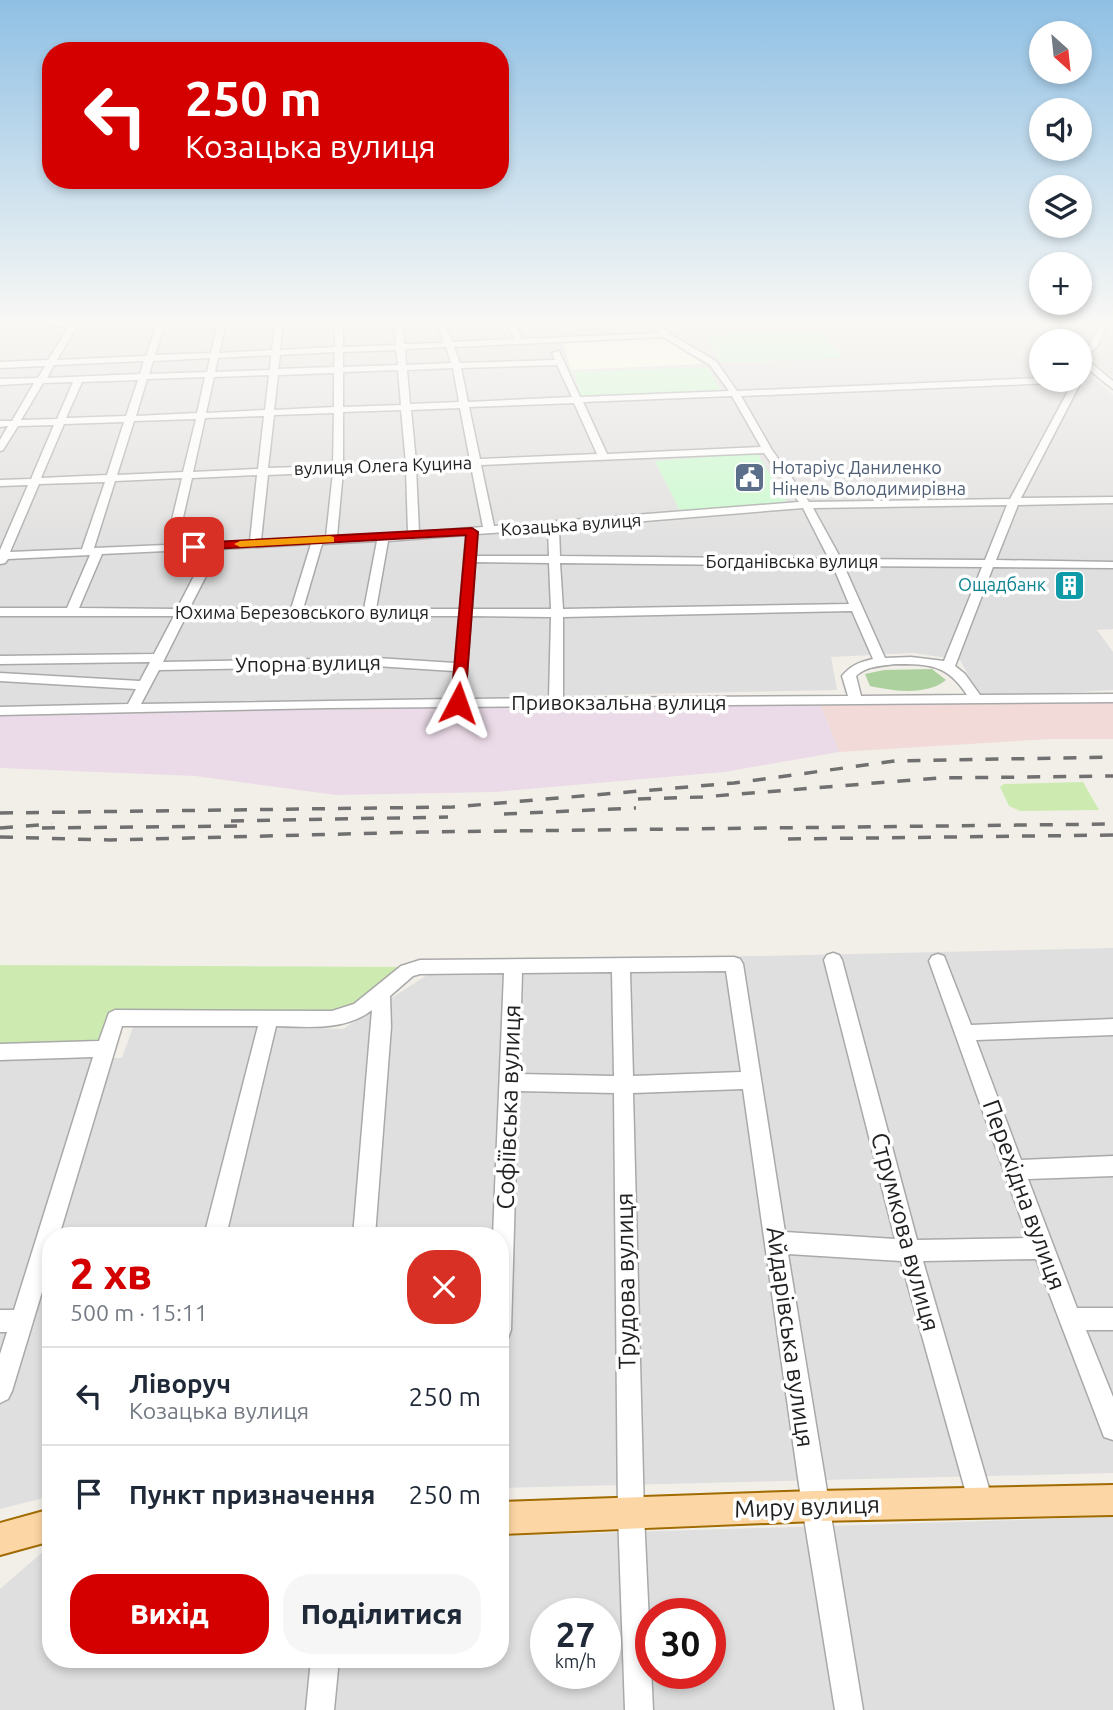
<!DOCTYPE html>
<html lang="uk">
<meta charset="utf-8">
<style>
body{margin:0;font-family:Ubuntu,sans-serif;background:#f6f6f7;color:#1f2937;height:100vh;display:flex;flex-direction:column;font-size:26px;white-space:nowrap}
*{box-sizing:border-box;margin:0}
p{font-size:23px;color:#747a83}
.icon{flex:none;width:38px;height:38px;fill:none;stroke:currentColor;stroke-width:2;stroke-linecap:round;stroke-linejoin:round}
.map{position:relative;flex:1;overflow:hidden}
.side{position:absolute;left:42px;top:1227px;width:467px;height:441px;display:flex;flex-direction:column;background:#fff;border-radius:28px;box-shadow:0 4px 10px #0003}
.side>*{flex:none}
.top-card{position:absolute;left:42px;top:42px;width:467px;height:147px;border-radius:28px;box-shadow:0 4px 10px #0003;background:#d40000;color:#fff;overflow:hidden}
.needle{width:46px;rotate:153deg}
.tools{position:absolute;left:1029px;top:21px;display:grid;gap:14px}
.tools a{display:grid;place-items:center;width:63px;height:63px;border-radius:50%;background:#fff;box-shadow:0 4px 10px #0003;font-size:35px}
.speed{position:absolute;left:530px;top:1598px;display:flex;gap:14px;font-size:35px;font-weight:700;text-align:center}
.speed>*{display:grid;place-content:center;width:91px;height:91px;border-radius:50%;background:#fff;box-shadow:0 4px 10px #0003;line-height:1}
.speed small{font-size:18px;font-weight:400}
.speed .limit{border:10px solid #d22;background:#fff;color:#111}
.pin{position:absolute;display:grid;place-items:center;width:60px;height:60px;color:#fff;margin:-30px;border-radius:14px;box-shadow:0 4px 10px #0006}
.me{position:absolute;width:77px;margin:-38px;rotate:4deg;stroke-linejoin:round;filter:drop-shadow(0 0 5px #0008)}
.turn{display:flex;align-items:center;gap:24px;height:147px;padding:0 28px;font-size:32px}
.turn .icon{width:91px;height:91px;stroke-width:2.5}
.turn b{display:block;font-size:49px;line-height:60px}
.round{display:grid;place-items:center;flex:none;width:74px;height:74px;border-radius:28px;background:#f6f6f7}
.headline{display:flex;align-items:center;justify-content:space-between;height:119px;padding:0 28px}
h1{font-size:42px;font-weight:800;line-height:52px;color:#d40000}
.cta{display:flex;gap:14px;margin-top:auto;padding:14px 28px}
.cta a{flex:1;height:80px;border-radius:28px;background:#d40000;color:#fff;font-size:28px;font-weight:800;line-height:80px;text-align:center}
.cta a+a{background:#f6f6f7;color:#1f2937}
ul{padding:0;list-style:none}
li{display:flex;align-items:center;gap:21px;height:98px;padding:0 28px;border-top:2px solid #e0e1e3}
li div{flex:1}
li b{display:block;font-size:26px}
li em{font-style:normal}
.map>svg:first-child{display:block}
.residential{fill:#e0dfdf;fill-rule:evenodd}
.commercial{fill:#f2dad9}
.industrial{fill:#ebdbe8}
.education{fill:#ffffe5}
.grass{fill:#cdebb0}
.forest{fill:#add19e}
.park{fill:#c8facc}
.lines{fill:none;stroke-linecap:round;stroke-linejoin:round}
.minor-casing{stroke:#a9a9a9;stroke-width:3}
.major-casing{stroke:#a06b00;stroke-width:4}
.minor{fill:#fff;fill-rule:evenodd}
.major{fill:#fcd6a4;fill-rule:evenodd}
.rail{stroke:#707070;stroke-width:3.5;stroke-dasharray:13 13;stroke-linecap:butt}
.route{fill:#d40000;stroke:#8a0000;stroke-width:2}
.slow{fill:#f59e0b}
.labels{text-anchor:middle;stroke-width:7;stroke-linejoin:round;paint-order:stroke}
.far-street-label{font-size:18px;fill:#222;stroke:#fff}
.far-service-label{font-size:18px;fill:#4e5e75;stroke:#fff;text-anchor:start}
.far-culture-label{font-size:18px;fill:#0d838f;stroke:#fff;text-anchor:end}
.street-label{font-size:21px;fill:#222;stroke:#fff}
.near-street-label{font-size:24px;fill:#222;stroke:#fff}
</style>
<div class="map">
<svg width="1113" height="1710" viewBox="0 0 1113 1710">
<rect width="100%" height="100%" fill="#f2efe9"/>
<g class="residential">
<polygon points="0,323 1029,323 1050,341 1041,341 1041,380 1080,380 1080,366 1113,395 1113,629 1097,630 1113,652 1113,690 980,698 960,660 913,653 831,657 837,690 0,708"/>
<polygon points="1048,323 1113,323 1113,377 1080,350 1080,341 1070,341"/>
<polygon points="1113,948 1113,1473 501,1488 500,1236 51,1236 51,1496 0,1509 0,1060 122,1058 134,1024 343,1029 446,963"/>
<path d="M1113,1517v193h-1113v-121l45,-39 6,-1v110h449l1,-123zM546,1614h60v59h-60zM651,1614h59v59h-59z"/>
</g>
<polygon class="commercial" points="1113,698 1113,739 1050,739 839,752 819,701"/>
<polygon class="industrial" points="819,701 839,752 724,772 495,792 336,795 195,776 0,768 0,711"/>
<polygon class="education" points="662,338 703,364 571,370 563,342"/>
<g class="grass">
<polygon points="1083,782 1099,810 1020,811 1009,806 1000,787 1004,784"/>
<polygon points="0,965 420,967 348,1014 116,1018 105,1049 0,1053"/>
</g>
<path class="forest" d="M932,669l14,11c-19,16 -54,11 -76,6l-5,-12 19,-4z"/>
<g class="park">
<polygon points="822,330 843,358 721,363 706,335"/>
<polygon points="708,367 720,390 581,396 574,372"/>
<polygon points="757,453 789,506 681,513 655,461"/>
</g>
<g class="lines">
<defs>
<g id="minor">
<path d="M79,323l-22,37 89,-4 11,-33h8l-10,32 56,-2 7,-30h8l-7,30 53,-3 3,-27h8l-3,27 55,-3v-24h8v24l53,-2 -2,-22h8l2,21 40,-1 -7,-20h8l7,19 63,-3 -9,-16h8l8,16 137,-6 -8,-10h8l9,10 48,28 21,30 304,-13 17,2 -4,3 -313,13 31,54 37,52 201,-3 64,-119 7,-2 1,2 -61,118 92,-1v6l-95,2 -22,55 117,2v6l-120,-1 -38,99 10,8 15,21 133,-1v8l-785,6 -328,7v-8l128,-3 8,-15 -136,-8v-8l140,8 10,-19 -150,2v-8l154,-2 20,-38h-174v-8h67l23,-53 -82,4 -3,4 -5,1v-14l28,-65 -28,1v-6l31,-1 23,-54 -36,1 -15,24 -3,1v-11l8,-14 -8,1v-6h12l22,-38 -34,2v-6l38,-1 7,-12 -45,2v-6l48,-2 21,-34 -69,2v-4zM663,337l47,28 19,26 -149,6 -21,-46 -7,2 3,7 -95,3 -6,-16zM446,347l5,16 -45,2 -1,-16zM396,350l2,15 -55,2v-15zM335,352l-1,15 -56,2 2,-14zM271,355l-1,15 -55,2 3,-14zM210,358l-3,14 -58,2 4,-13zM144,361l-4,13 -93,4 7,-13zM557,365l15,32 -104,5 -7,-34zM453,368l6,34 -49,2 -3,-34zM398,370l3,35 -58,2v-35zM334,373v34l-60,3 4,-35zM269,375l-4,35 -59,3 8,-36zM205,377l-8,36 -61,3 11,-37zM138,380l-12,36 -60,2 16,-36zM73,382l-16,37 -36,1 22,-37zM732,396l29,51 -154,7 -24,-52zM574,403l23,51 -117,5 -11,-52zM460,408l10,52 -54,2 -5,-52zM401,410l5,53 -63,2v-53zM334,413l-1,53 -65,2 6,-53zM264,416l-6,53 -65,3 12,-54zM196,419l-13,53 -66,3 17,-54zM124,422l-17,53 -66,3 23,-54zM764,453l35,49 -305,24 -13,-61zM471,466l12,61 -64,5 -3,-64zM406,469l2,64 -71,3 6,-65zM333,472l-7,65 -65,3 7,-65zM257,475l-7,66 -73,3 15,-66zM182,478l-16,67 -72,3 21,-67zM105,482l-23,67 -72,3 29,-68zM1007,505l-22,55 -144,-1 -28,-51zM803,508l26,51 -269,-3 -1,-28zM548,529l1,27h-73l1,-22zM466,535l-6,74h-84l12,-68zM377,541l-13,68h-61l19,-65zM311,544l-20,65h-102l31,-60zM208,549l-31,60 -98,-1 23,-54zM475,562l74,1 2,46h-79zM560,563l273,3 16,38 -286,5zM844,566l138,1 -38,94 -33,-4 -26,1zM852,611l21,48c-13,3 -22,6 -31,17l6,20 -285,2v-81zM186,616h273l-4,47 -79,-5 -213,4zM471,616l80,1 -2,81 -84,1zM895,664c34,0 52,0 72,31l-106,1 -5,-20c10,-10 25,-10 39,-12zM376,666l78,5 -2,28 -311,5 18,-34z"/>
<polygon points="1037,323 1046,323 1065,341 1056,341"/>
<polygon points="1101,323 1109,323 1098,345 1085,358 1113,381 1113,389 1083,365 1080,365 1080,354 1090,344"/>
<path d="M833,953l6,2 3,5 75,280 111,-2 -99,-277 3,-5 6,-2 6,2 27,69 142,-6v16l-137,5 45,120 92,-4v20l-85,3 49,129h36v22h-27l27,67v43l-9,-3 -68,-178 -113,2 70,241 -4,9 -9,4 -9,-4 -70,-250 -113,-7 75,456h-28l-33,-204 -59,-417 -110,4 11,421 9,196h-28l-7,-196 -4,-421 -96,-2 -7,239 -3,8 -8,3v-105h-7l11,-263 -84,1 -7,2 -23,20 1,31 -16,209h-22l19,-226c-27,21 -63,17 -96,16l-50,210h-22l54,-210h-136l-63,210h-8v26l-39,129 -4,8 -8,4v-49l7,-22h-7v-22h14l79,-253 -93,3v-16l99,-3 10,-28 6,-3 217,1 22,-7 47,-38 19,-6 314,-3 6,2 3,5 42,268 110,7 -71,-279 3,-5zM726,971l15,101 -108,4 -3,-104zM612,972l2,104 -95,-2 3,-101z"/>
<polygon points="311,1659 339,1659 334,1710 306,1710"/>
</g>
<g id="major">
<polygon points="1113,1485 1113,1515 815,1521 500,1534 500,1502 815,1491"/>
<polygon points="51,1509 51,1541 0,1555 0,1523"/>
</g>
</defs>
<use href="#minor" class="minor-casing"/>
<use href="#major" class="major-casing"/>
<use href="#minor" class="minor"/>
<use href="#major" class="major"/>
<g class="rail">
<polyline points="638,799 702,797 938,778 1113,776"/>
<polyline points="0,813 453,807 734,783 895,761 1113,757"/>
<polyline points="504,814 636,808"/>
<polyline points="231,821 448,817"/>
<polyline points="0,828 52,824"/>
<polyline points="42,828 242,826"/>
<polyline points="0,837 110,840 421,832 1113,824"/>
<polyline points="788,839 1113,835"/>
</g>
</g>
<linearGradient id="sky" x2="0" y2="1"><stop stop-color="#8fc0e4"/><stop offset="0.57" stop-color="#f9f8f5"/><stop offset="1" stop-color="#f9f8f5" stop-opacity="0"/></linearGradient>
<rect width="1113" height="563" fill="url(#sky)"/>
<polygon class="route" points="472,528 478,532 465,703 458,708 451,703 466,535 194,550 188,547 194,543"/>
<polygon class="slow" points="330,536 334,537 334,542 240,547 234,544 240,541"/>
<defs>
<symbol id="civic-square" viewBox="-11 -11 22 22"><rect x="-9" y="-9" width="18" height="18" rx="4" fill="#5c6f8a" stroke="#fff"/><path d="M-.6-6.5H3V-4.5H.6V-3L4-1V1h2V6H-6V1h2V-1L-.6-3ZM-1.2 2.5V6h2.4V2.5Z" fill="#fff"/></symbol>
<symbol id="building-square" viewBox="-11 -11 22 22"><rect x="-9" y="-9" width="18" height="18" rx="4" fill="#0f9aa8" stroke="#fff"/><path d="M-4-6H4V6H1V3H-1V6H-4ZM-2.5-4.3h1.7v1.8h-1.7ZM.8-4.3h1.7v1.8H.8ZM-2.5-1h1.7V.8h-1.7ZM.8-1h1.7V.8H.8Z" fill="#fff"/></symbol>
</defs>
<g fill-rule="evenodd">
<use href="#civic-square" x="732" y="460" width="35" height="35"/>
<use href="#building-square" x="1052" y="568" width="35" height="35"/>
</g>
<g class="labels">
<g class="far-street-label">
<text transform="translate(383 466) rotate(-2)" y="6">вулиця Олега Куцина</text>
<text transform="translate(571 525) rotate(-4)" y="6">Козацька вулиця</text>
<text x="792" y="568">Богданівська вулиця</text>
<text x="302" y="619">Юхима Березовського вулиця</text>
</g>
<g class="far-service-label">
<text x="772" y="474">Нотаріус Даниленко<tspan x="772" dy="21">Нінель Володимирівна</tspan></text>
</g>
<g class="far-culture-label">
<text x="1046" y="591">Ощадбанк</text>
</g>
<g class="street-label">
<text transform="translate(308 664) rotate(-1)" y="7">Упорна вулиця</text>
<text x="619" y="710">Привокзальна вулиця</text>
</g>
<g class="near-street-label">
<text transform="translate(509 1107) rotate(-88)" y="8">Софіївська вулиця</text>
<text transform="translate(1024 1195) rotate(70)" y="8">Перехідна вулиця</text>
<text transform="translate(905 1232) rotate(75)" y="8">Струмкова вулиця</text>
<text transform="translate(626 1281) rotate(-91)" y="8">Трудова вулиця</text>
<text transform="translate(790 1337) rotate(82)" y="8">Айдарівська вулиця</text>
<text transform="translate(807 1507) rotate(-2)" y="8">Миру вулиця</text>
</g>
</g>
</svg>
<div class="tools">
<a><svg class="needle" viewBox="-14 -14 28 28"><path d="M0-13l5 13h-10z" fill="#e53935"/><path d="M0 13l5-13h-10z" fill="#747a83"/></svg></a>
<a><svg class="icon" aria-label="sound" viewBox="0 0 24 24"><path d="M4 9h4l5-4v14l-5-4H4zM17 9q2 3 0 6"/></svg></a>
<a><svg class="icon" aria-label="layers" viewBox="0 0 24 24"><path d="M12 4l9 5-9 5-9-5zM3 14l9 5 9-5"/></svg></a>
<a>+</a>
<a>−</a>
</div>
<div class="speed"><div>27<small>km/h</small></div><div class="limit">30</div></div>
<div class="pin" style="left:194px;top:547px;background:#d93025"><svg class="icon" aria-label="arrive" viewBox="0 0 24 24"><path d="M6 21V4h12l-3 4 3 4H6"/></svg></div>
<svg class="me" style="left:458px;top:703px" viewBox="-20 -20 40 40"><path d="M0-17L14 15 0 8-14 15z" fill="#d40000" stroke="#fff" stroke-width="4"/></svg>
<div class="top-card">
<div class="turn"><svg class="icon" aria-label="left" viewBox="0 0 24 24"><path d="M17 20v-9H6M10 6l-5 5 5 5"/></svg><div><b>250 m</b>Козацька вулиця</div></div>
</div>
<section class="side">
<div class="headline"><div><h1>2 хв</h1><p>500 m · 15:11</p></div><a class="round" style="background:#d93025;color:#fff"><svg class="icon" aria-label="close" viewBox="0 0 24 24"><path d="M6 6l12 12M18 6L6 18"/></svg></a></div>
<ul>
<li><svg class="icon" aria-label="left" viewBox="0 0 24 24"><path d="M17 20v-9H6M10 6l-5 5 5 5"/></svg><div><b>Ліворуч</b><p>Козацька вулиця</p></div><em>250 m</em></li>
<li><svg class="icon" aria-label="arrive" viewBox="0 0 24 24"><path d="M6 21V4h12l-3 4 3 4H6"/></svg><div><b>Пункт призначення</b></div><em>250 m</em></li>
</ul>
<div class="cta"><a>Вихід</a><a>Поділитися</a></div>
</section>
</div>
